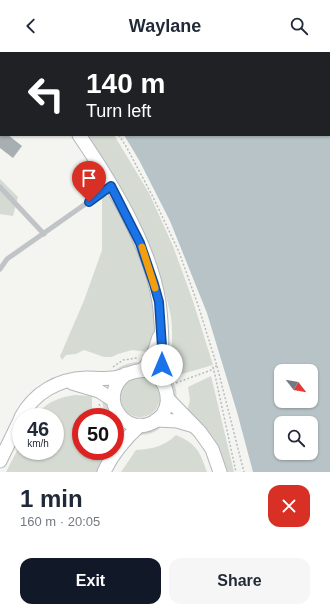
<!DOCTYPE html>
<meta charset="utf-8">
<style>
body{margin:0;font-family:Helvetica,sans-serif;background:#f6f6f7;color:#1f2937;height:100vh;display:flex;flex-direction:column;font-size:15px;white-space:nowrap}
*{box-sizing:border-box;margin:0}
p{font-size:13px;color:#747a83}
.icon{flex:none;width:22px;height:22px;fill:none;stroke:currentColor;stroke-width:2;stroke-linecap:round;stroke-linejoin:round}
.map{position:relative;height:420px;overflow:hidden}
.panel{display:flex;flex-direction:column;background:#fff;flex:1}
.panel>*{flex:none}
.hud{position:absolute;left:0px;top:0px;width:330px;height:84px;box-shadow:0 1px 3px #0004;background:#202124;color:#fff;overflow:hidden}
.needle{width:26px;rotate:121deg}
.fabs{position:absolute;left:274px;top:312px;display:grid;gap:8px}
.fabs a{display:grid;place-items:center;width:44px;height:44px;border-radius:8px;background:#fff;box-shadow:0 1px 3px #0004;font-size:20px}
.speed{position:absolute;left:12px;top:356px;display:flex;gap:8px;font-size:20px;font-weight:700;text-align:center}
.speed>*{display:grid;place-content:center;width:52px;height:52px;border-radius:50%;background:#fff;box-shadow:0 1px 3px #0004;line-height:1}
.speed small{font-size:10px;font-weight:400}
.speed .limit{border:6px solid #d22;background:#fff;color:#111}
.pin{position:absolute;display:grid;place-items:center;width:34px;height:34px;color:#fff;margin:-41px -17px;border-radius:50% 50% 50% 0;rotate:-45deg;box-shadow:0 0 4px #0007}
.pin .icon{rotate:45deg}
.me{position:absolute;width:44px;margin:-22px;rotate:0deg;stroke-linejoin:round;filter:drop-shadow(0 0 3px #0008)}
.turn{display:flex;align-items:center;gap:14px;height:84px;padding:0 20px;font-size:18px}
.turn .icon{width:52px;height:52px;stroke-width:2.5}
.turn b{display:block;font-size:28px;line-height:34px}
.round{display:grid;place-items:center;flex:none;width:42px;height:42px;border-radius:12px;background:#f6f6f7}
.overview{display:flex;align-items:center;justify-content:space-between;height:68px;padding:0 20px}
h1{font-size:24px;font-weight:800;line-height:30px}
.primary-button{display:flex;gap:8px;margin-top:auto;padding:8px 20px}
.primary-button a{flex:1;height:46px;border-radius:12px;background:#111827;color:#fff;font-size:16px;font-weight:800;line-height:46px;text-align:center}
.primary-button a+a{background:#f6f6f7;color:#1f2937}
header{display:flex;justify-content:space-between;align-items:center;height:52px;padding:0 20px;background:#fff;font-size:18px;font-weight:800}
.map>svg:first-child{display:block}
.green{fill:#d5dbd2}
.water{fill:#b7c3c7;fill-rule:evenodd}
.building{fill:#a7afb3}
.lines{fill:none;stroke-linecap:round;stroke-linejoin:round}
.secondary-casing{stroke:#b3b7bb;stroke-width:15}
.path{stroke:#babcbe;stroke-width:1.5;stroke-dasharray:2 2;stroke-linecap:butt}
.service{stroke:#c0c4c7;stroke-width:5}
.secondary{stroke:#fff;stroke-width:13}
.route-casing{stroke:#114b97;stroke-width:10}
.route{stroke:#1a73e8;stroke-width:7}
.slow{stroke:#f59e0b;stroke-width:7}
</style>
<header><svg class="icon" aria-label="back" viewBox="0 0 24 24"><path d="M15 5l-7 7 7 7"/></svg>Waylane<svg class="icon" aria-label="search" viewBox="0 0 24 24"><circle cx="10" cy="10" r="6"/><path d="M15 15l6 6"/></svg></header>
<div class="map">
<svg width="330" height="420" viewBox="0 0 330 420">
<rect width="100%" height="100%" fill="#f4f4f1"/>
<g class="green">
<path d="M87,83h27l35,58 24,53 20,55 20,64 -31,9 -12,-11c2,-15 3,-30 1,-46 -3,-17 -9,-33 -15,-50 -17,-47 -42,-89 -69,-132z"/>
<polygon points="0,127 18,145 13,164 0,162"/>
<path d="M102,144h11c16,36 41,80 42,120 1,12 -3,24 -7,36l-16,-2 -14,4 -6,3h-8l-20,-7 -8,4 -10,1 -4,5 -2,-4 1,-2 24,-56 17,-48z"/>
<path d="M135,310l6,1 -3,3 -26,8c6,-8 14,-10 23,-12z"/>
<path d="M165,320c9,7 13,18 11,28l-3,-2z"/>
<polygon points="211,324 234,420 223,420 187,359 190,348 188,335"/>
<circle cx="140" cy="345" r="20"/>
<path d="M75,343l17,1v12l2,9h-13v34h26l-9,21h-92l15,-29v8h34v-34h-20c9,-14 24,-20 40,-22z"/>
<path d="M102,343l5,4 7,18h-6c-5,-7 -6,-14 -6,-22z"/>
<path d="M164,372c-7,9 -18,12 -29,11l3,-4z"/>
<path d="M176,383c21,9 24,17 31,37h-86l15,-22c17,-1 29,-4 40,-15z"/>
</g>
<path class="water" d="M67,0h263v420h-77l-16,-60 -30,-99 -37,-92 -31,-61 -15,-25h205v-82zM281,319h30v30h-30zM281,371h30v30h-30z"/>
<polygon class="building" points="0,83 8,83 22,94 13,106 0,96"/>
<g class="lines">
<defs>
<g id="secondary">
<polyline points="18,0 18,1"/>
<path d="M79,83c32,47 71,110 80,167 4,27 3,53 3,80"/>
<polyline points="142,318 152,307 159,285"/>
<polyline points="72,331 99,339 113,348"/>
<polyline points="168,347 200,380 212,397 220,420"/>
<path d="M21,365c13,-24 37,-38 65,-39 9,0 18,1 27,0 12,-1 22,-10 35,-7 21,7 26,36 9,49 -30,21 -62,-22 -31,-46"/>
<polyline points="156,368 177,369 194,374"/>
<polyline points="0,409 21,366"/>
<path d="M104,420c8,-18 21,-33 36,-47"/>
</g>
</defs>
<use href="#secondary" class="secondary-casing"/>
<g class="path">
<polyline points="62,0 63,1"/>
<polyline points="119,83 127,96 153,145 179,200 198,253 217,314 244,420"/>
<polyline points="217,314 213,315 215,323 236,420"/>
<polyline points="113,315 123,308 137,306"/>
<polyline points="176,331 214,317"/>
<polyline points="99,352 104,365"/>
</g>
<g class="service">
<polyline points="0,135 44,182"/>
<polyline points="0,217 7,207 111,134"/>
</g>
<use href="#secondary" class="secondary"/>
</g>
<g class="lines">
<defs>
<polyline id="route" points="89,150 111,134 140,191 154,232 159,250 162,295 162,313"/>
</defs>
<use href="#route" class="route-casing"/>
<use href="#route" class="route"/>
<polyline class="slow" points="142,195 155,236"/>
</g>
</svg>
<div class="fabs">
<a><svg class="needle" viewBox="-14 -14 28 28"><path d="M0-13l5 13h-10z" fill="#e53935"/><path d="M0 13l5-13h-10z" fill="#747a83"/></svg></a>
<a><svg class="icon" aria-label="search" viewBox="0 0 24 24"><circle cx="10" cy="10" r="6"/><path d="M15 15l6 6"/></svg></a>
</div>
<div class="speed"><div>46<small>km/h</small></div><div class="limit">50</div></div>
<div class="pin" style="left:89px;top:150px;background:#d93025"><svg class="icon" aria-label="arrive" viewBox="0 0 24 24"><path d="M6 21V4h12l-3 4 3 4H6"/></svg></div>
<svg class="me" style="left:162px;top:313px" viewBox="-20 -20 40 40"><circle r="19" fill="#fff"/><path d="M0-13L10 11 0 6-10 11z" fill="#1a73e8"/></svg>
<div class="hud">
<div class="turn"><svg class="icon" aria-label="left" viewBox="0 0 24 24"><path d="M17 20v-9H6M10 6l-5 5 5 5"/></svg><div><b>140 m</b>Turn left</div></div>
</div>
</div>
<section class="panel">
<div class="overview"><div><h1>1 min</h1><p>160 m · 20:05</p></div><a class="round" style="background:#d93025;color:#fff"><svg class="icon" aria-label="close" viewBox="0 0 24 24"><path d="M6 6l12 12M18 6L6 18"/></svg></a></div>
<div class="primary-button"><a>Exit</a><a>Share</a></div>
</section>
